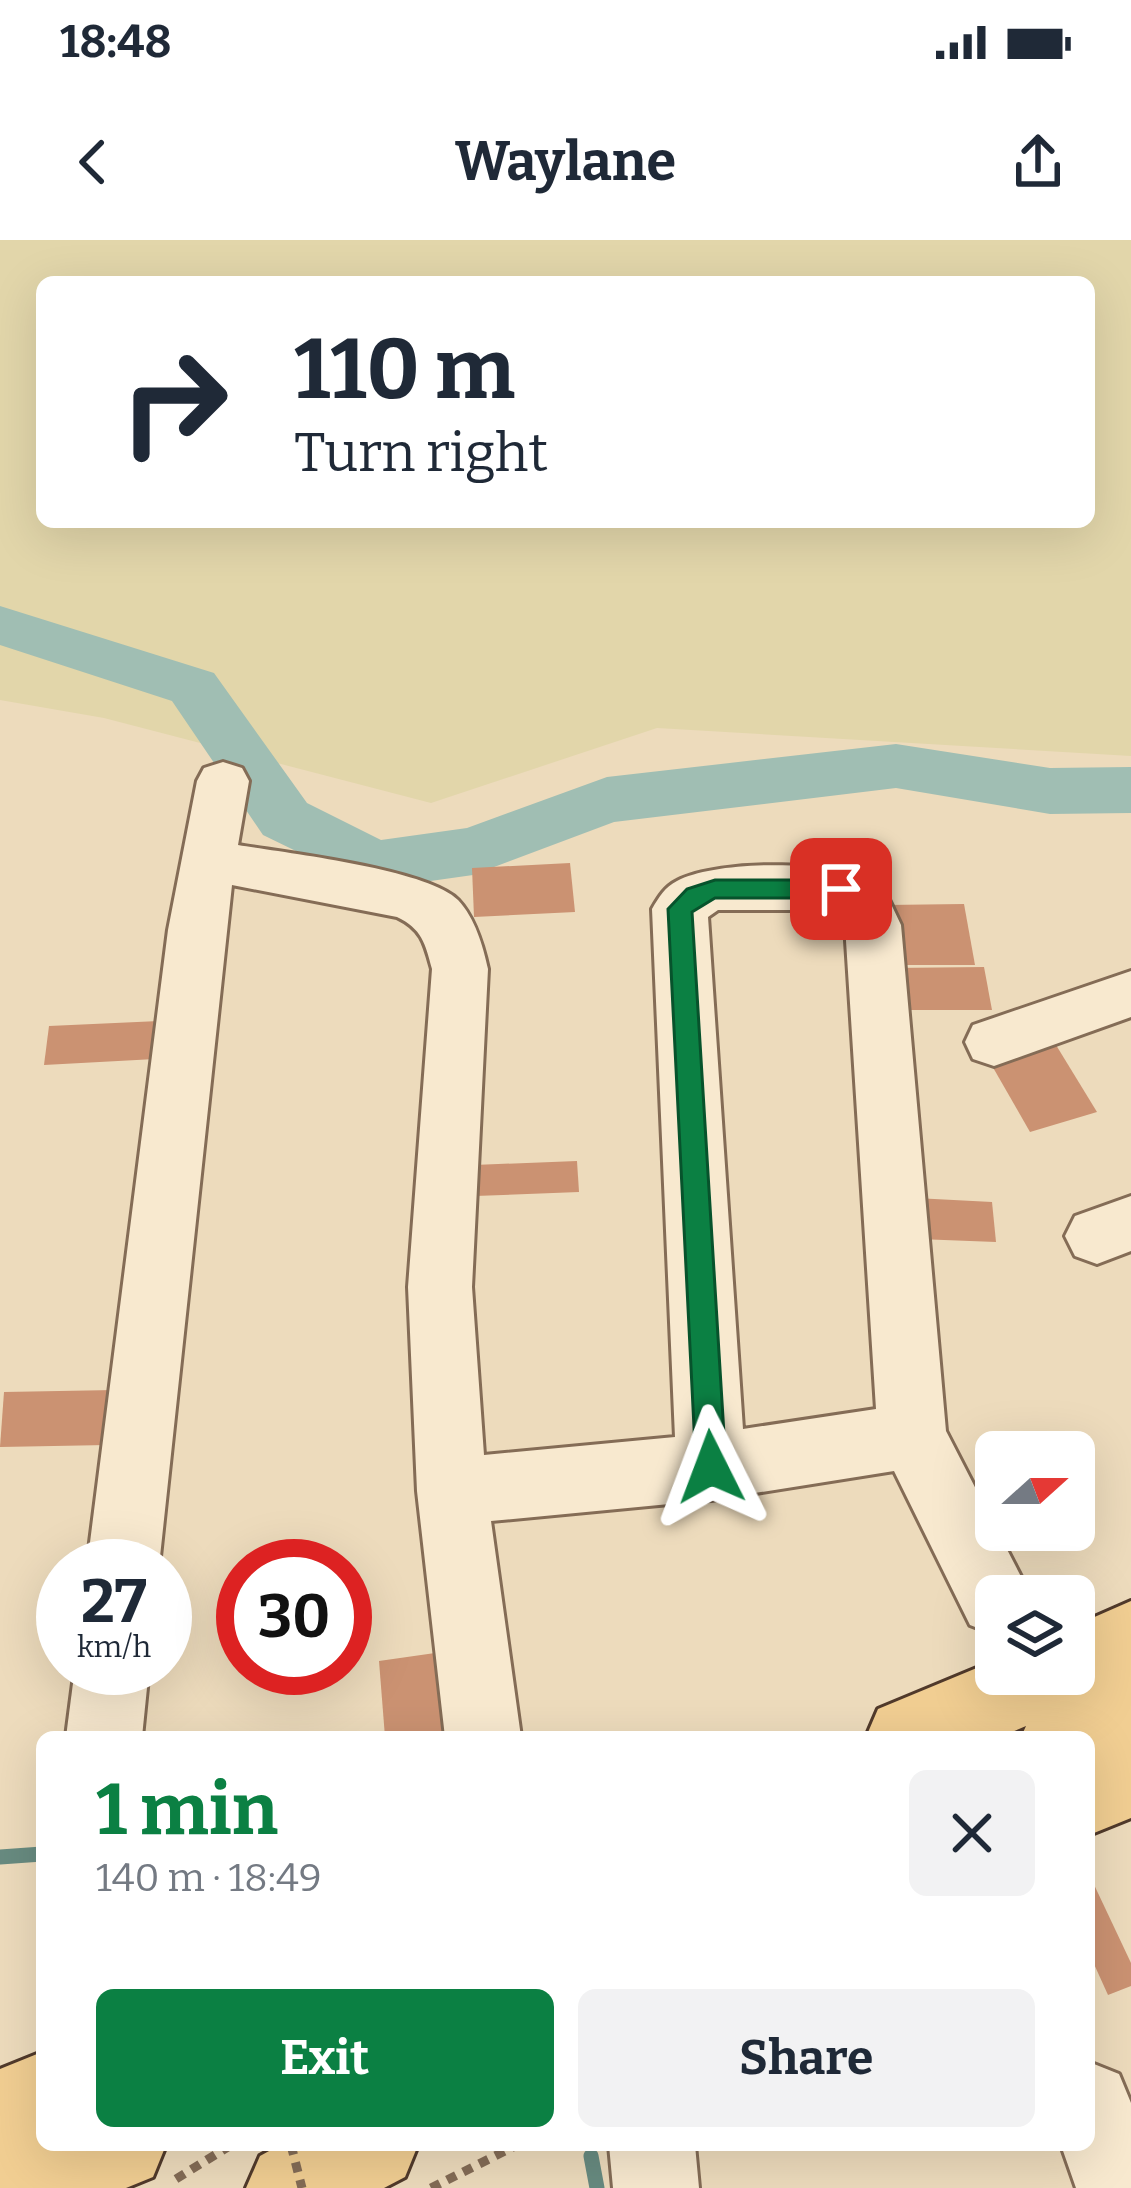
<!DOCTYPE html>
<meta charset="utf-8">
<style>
body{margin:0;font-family:Bitter,serif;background:#f2f2f3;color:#1f2937;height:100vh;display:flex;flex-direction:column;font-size:45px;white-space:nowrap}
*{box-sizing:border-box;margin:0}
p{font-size:39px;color:#747a83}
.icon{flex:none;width:66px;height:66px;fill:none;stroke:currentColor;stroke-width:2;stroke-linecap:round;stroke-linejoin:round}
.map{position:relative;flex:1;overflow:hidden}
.panel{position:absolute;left:36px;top:1491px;width:1059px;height:420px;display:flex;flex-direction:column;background:#fff;border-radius:18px;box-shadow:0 12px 48px #0002}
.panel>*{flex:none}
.top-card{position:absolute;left:36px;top:36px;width:1059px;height:252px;border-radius:18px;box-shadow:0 12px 48px #0002;background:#fff;color:#1f2937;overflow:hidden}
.needle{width:78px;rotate:69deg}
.tools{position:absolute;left:975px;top:1191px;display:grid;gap:24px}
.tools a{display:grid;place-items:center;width:120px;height:120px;border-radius:18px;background:#fff;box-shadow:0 12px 48px #0002;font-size:60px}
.speed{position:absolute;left:36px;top:1299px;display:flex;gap:24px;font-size:60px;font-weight:700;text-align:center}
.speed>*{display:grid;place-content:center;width:156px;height:156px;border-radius:50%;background:#fff;box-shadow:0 12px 48px #0002;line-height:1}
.speed small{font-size:30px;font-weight:400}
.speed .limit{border:18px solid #d22;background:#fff;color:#111}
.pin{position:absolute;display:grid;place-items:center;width:102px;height:102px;color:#fff;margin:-51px;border-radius:24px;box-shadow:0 6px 18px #0006}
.me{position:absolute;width:132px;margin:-66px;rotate:357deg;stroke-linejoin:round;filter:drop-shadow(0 0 9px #0008)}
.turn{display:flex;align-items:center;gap:42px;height:252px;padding:0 60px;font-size:54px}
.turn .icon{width:156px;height:156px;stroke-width:2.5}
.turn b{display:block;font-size:84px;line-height:102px}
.round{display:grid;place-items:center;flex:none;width:126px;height:126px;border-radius:18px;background:#f2f2f3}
.headline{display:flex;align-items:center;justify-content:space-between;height:204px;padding:0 60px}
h1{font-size:72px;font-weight:700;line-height:90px;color:#0b8043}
.primary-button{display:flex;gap:24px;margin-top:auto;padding:24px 60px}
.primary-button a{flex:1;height:138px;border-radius:18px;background:#0b8043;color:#fff;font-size:48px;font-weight:700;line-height:138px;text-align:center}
.primary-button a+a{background:#f2f2f3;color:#1f2937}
.status{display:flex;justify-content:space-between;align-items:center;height:84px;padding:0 60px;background:#fff;direction:ltr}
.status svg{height:33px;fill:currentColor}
header{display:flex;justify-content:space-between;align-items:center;height:156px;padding:0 60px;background:#fff;font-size:54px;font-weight:700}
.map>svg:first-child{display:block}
.farmland{fill:#e2d6aa;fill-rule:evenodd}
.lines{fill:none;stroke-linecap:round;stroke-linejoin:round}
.stream{stroke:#688b80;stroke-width:15}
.river{fill:#a0beb3;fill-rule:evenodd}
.building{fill:#cb9272}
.minor-casing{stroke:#846c56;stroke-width:6}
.major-casing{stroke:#513a2b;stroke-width:6}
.path{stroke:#846c56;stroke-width:9;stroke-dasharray:10 8;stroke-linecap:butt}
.minor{fill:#f8e9cf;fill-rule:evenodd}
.major{fill:#f1ce92;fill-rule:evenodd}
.path-bridge{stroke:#846c56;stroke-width:9;stroke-dasharray:10 8;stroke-linecap:butt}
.route{fill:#0b8043;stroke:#07532c;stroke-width:3}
</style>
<div class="status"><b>18:48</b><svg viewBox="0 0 49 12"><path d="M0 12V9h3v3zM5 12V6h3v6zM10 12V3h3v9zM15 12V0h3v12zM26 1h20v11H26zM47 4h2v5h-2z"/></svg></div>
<header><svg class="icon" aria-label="back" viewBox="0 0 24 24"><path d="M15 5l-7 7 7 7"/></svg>Waylane<svg class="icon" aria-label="share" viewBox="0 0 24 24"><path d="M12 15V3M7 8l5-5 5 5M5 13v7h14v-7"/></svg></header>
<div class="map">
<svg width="1131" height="1948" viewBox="0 0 1131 1948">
<rect width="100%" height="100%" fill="#eddbbc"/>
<path class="farmland" d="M0,0h1131v516l-474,-28 -226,75 -327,-85 -104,-18zM42,42h1047v240h-1047z"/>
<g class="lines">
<g class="stream">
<polyline points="0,1617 42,1614"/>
<polyline points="591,1916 597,1948"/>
</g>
<polygon class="river" points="0,366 214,433 307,563 381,600 467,588 607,537 896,504 1050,528 1131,527 1131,573 1050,574 896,548 614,582 473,635 374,649 263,595 172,461 0,405"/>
</g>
<g class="building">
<polygon points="570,623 575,672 474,677 472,628"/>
<polygon points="964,664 975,725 895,725 886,665"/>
<polygon points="984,727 992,770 899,770 892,728"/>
<polygon points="159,781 155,819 44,825 49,786"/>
<polygon points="1056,805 1097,872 1030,892 991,824"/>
<polygon points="577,921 579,952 475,956 474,925"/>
<polygon points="915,958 992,962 996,1002 918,999"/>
<polygon points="115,1150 107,1205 0,1207 4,1152"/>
<polygon points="456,1410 465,1497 385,1497 379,1421"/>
<polygon points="1089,1634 1131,1723 1131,1746 1108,1755 1089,1713"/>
</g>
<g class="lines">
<defs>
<g id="minor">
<path d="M223,522l19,6 7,13 -11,64c47,8 189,24 220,55 17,18 25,46 30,69l-16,318 12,168 191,-18 -23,-528c7,-12 13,-22 25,-28 41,-22 170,-22 206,6l18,38 45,506 85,165h-35v39l-26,-10 -76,-154 -183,29 -220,21 30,216h-76l-28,-246 -9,-204 24,-318c-7,-26 -10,-40 -35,-52l-165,-32 -73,681h-72l81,-636 29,-149 7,-13zM836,670l9,15 31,484 -133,20 -35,-512 10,-7z"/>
<polygon points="1131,731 1131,777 994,826 973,819 965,802 973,785"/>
<polygon points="1131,956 1131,1011 1097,1024 1075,1016 1065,996 1075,976"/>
<polygon points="75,1428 149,1428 142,1497 66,1497"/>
<polygon points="1089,1822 1119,1834 1131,1863 1131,1948 1076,1948 1061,1905 1089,1905"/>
<polygon points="609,1905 695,1905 699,1948 613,1948"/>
</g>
<g id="major">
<polygon points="1131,1361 1131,1578 1089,1595 1089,1497 1021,1497 1026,1486 1000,1497 866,1497 878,1469 996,1420 996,1434 1074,1434 1074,1386"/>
<polygon points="42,1812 42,1905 166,1905 153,1937 126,1948 0,1948 0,1829"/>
<polygon points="280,1905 418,1905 405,1937 384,1948 246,1948 260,1916"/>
</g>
</defs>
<use href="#minor" class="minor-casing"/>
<use href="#major" class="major-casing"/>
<g class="path">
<polyline points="176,1939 231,1905"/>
<polyline points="431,1948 517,1905"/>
</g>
<use href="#minor" class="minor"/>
<use href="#major" class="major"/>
<polyline class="path-bridge" points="291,1905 302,1948"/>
</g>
<polygon class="route" points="715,640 841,640 853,649 841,658 715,658 692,672 726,1227 722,1237 711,1241 701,1237 696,1227 668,669 687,649"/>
</svg>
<div class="tools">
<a><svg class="needle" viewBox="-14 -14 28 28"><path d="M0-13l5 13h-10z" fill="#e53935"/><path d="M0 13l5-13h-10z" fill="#747a83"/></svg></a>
<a><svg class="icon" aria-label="layers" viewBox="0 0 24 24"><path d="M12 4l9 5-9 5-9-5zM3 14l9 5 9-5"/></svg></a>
</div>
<div class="speed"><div>27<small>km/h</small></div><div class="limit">30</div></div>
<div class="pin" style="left:841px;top:649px;background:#d93025"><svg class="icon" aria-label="arrive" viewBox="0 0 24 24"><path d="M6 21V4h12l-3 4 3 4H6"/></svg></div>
<svg class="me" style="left:711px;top:1227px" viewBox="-20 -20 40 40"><path d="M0-17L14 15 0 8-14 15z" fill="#0b8043" stroke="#fff" stroke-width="4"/></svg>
<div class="top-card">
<div class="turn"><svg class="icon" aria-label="right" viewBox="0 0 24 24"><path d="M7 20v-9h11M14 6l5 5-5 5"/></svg><div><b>110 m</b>Turn right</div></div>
</div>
<section class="panel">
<div class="headline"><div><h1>1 min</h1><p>140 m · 18:49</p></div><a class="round"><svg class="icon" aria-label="close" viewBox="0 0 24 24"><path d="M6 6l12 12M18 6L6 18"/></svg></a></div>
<div class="primary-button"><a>Exit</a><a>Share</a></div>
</section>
</div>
